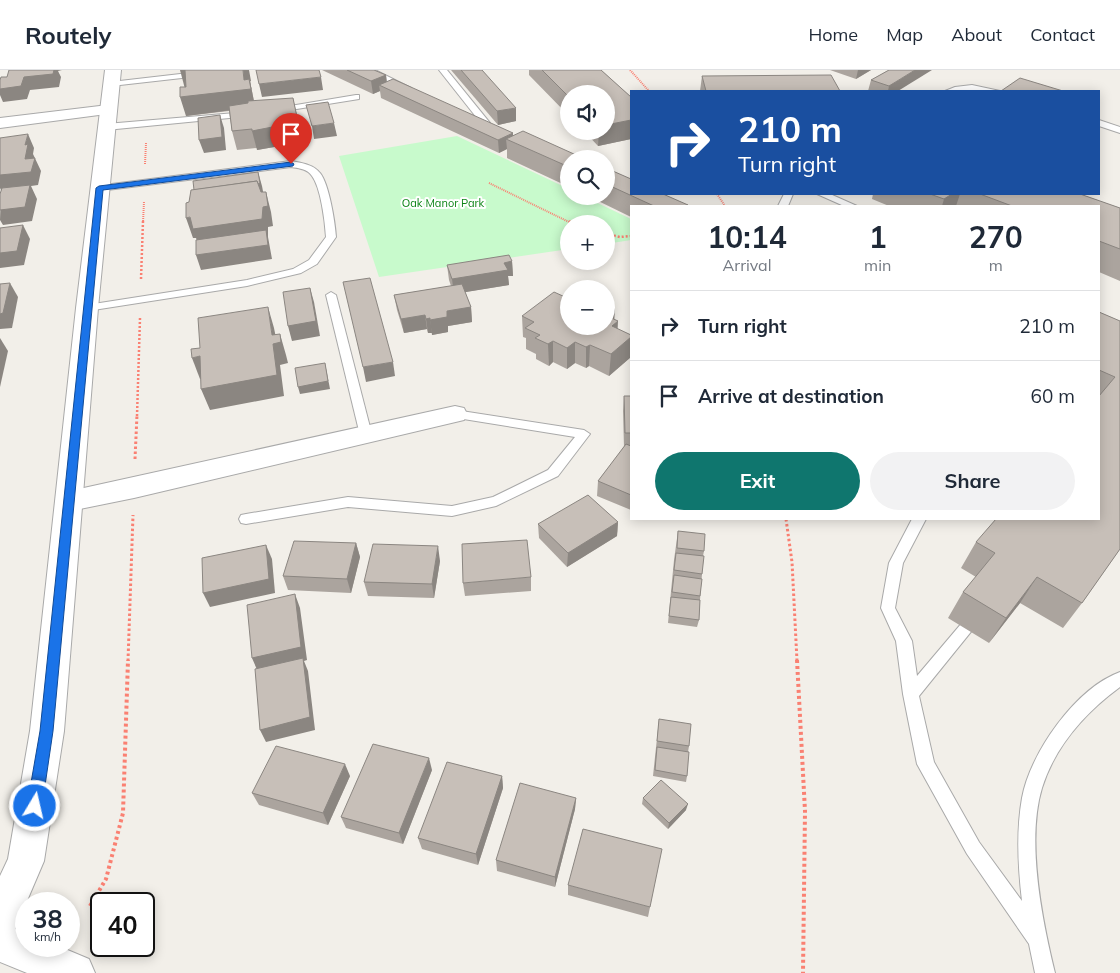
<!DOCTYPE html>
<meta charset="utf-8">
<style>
body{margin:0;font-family:Mulish,sans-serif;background:#f2f2f3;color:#1f2937;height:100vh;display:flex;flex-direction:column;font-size:19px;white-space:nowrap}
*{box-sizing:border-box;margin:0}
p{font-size:16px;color:#747a83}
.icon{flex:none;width:28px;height:28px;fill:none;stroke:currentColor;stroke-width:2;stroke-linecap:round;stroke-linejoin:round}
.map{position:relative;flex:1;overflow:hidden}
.side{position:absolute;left:630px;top:135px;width:470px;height:315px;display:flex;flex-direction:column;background:#fff;border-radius:0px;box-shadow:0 2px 12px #0003}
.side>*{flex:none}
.banner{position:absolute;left:630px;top:20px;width:470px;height:105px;border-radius:0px;box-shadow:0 2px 12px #0003;background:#1a4fa0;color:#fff;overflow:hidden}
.tools{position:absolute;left:560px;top:15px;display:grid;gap:10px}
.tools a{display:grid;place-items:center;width:55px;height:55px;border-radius:50%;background:#fff;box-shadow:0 2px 12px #0003;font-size:25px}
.speed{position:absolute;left:15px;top:822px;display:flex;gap:10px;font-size:25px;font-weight:700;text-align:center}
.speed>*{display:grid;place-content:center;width:65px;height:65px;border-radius:50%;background:#fff;box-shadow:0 2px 12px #0003;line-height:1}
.speed small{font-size:12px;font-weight:400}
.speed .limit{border:2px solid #111;border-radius:8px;background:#fff;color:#111}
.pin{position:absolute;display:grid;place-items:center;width:42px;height:42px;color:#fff;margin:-51px -21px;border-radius:50% 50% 50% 0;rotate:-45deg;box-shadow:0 0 5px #0007}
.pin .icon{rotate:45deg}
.me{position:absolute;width:55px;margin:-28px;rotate:9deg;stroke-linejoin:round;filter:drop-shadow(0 0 4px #0008)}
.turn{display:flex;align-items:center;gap:18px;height:105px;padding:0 25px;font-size:22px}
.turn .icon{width:65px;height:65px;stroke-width:2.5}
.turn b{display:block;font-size:35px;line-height:42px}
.eta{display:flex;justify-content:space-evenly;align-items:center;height:85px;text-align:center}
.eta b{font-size:30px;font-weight:700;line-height:35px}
.action{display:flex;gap:10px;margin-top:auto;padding:10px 25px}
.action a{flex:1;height:58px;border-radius:30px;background:#0f766e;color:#fff;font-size:20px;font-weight:700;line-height:58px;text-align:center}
.action a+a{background:#f2f2f3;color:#1f2937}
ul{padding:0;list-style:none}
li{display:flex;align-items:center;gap:15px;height:70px;padding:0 25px;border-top:1px solid #e0e1e3}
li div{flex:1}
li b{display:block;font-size:19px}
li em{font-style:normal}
header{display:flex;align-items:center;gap:30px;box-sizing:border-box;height:70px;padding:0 25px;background:#fff;border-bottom:1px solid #e0e1e3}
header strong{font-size:24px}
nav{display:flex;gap:28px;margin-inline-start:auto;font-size:18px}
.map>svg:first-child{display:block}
.park{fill:#c8facc}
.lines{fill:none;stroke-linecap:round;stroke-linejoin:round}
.service-casing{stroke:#a9a9a9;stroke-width:2}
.minor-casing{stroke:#a9a9a9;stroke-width:2}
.tertiary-casing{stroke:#a9a9a9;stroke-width:2}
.path-far3{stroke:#fa8072;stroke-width:2;stroke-dasharray:1 1;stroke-linecap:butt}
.path-far2{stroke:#fa8072;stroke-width:2.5;stroke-dasharray:2 2;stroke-linecap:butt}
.path-far1{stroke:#fa8072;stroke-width:3;stroke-dasharray:2.5 2.5;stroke-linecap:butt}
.path{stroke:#fa8072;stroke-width:4;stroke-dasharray:3 3;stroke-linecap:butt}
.service{fill:#fff;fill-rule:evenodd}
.minor{fill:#fff;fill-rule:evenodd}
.tertiary{fill:#fff;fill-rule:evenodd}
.wall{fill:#aba49e}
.shaded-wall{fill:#8b8681}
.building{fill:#c7bfb8;stroke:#8b8681}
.route{fill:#1a73e8;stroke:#114b97}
.labels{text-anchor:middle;stroke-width:4;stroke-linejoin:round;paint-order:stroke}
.far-park-label{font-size:11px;fill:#0c8416;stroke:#fff}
</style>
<header>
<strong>Routely</strong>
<nav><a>Home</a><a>Map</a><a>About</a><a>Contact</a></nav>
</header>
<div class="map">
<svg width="1120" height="903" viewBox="0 0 1120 903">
<rect width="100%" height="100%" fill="#f2efe9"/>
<polygon class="park" points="457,66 569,119 569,126 583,126 631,149 631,170 606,174 606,154 569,154 569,179 379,207 339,86"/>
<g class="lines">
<defs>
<g id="service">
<polygon points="215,0 239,0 235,2 111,16 107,14 111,12"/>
<polygon points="365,0 375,0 411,18 404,20"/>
<polygon points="439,0 447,0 490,53 490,57 484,57"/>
<polygon points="972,15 1000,21 945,21 955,17"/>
<polygon points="356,25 359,25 359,29 278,42 274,40 278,38"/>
<polygon points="247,42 250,42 250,46 106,60 102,57 106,54"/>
<polygon points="1099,50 1120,57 1120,63 1099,56"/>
<path d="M291,91c10,2 22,3 29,12 9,11 15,49 16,64l-19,27 -16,9 -54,13 -160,25 -4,-1 -1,-2 1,-2 4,-1 160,-25 46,-11 16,-9 17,-23c-1,-15 -5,-49 -14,-61 -4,-7 -14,-8 -21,-9l-192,24 -5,-3 2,-2z"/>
<polygon points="784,124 793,124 788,136 778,136"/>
<polygon points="817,124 830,124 857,136 844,136"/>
<polygon points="331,222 336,225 372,365 366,369 360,365 326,225"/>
<polygon points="455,340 584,360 590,364 558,406 496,436 452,446 348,437 246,454 241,453 239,449 241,445 246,444 348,427 452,436 493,427 548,400 575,367 451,347 449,344"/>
<path d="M912,449h14l-23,44 -8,45 17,33 5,35 44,-52 5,-2 5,2 3,4 -55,68 15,66 45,80 43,59c-4,-34 -6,-69 0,-103 8,-45 54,-110 98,-126v15c-34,25 -65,59 -78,101 -16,53 0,132 13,185h-20l-6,-29 -62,-90 -50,-90 -14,-70 -7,-53 -15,-33 8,-45z"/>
</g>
<g id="minor">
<polygon points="108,35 114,37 116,40 114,43 0,58 0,48"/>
<polygon points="455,336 464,338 467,344 464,350 134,428 70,441 60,438 57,431 60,424 70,421"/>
</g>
<polygon id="tertiary" points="105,0 121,0 98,238 64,661 44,791 15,859 26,863 26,876 58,876 89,889 95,903 27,903 0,892 0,806 8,789 30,661 76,238"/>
</defs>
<use href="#service" class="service-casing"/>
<use href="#minor" class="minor-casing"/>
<use href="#tertiary" class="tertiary-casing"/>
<g class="path-far3">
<polyline points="630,0 649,21"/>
<polyline points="145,94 146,73"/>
<polyline points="489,113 571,153"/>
<polyline points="717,124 725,136"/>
<polyline points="143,153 144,131"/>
</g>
<g class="path-far2">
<polyline points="569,151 574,154"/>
<polyline points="606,164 620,167 631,166"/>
<polyline points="141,209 143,151"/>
<polyline points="137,346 140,248"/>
</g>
<g class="path-far1">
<polyline points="135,389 137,345"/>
<polyline points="786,449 792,492 797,591"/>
<polyline points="128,591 133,445"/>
</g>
<g class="path">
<polyline points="797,590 805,741 803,903"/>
<polyline points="90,836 106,809 123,743 128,590"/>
</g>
<use href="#service" class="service"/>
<use href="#minor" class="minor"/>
<use href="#tertiary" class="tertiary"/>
</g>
<g class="wall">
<polygon points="322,0 374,0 386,5 387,12 513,63 513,65 569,89 569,117 507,88 507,79 499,83 381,28 380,21 373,24"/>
<polygon points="451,0 482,0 516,51 498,55"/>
<polygon points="529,0 601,0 631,27 631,69 598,76 584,61 606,61 569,24 569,46 529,5"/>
<polygon points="830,0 871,0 856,9"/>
<polygon points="889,0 898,21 868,21 871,10"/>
<polygon points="702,6 840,21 700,21"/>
<polygon points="250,11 254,31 303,72 257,80 257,78 237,80 232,61 229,41 186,46 185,17 251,11"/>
<polygon points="606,98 688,136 631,136 631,147 588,126 606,126"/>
<polygon points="873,124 1080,124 1120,138 1120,211 1099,202 1099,136 889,136 872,129"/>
<polygon points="512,191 513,206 508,206 509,215 465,222 471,237 472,252 448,256 448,262 432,265 432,263 428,263 427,259 404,263 397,240 394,225 451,216 449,210 447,195"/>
<polygon points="1099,242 1120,251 1120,479 1082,533 1063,558 1020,533 989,573 948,548 963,522 976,507 961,498 976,472 1099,449"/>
<polygon points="522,246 614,250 617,259 631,265 631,287 609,306 589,296 586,298 575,293 567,299 553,292 549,296 536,289 536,284 526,279 526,268 523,267"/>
<polygon points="624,326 631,326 631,440 597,426 598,411 624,377 623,341"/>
<polygon points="618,452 617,466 567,497 539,468 538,454"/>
<polygon points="678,461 704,481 703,486 702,504 700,530 699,550 697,557 668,553 674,490"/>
<polygon points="356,473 360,487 351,523 288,520 283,506"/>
<polygon points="440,491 434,528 368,526 364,512"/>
<polygon points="531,507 531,521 465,526 463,513"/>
<polygon points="659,649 689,676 688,682 687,706 686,712 653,706"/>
<polygon points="432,700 403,774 346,758 341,747"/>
<polygon points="350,706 328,755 259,735 252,723"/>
<polygon points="502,706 503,718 478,795 422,779 418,768"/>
<polygon points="576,728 575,739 555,817 497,801 496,790"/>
<polygon points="643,728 686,740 668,759 642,734"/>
<polygon points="568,815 650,837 648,847 568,825"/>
</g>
<g class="shaded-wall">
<polygon points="15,0 62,0 58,1 61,7 59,17 30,20 27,29 3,32 0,25 0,19"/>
<polygon points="180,0 185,0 191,18 185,19"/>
<polygon points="243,0 249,0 251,11 250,11 255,37 186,46 180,27 244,10"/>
<polygon points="858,0 871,0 856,9"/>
<polygon points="915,0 932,0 898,21 888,21 889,16"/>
<polygon points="386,5 387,18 379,15 380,21 373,24 371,11"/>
<polygon points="321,7 323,20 262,27 259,14"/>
<polygon points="293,28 303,72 257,80 252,61"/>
<polygon points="516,38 516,51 498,55 497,41"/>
<polygon points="220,45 224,58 226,80 204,83 199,70"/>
<polygon points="631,50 631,69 598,76 599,61 606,61 606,55"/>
<polygon points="334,53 337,66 314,69 312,56"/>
<polygon points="513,63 513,72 506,69 507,79 499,83 498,70"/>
<polygon points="28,64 34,78 33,84 41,101 38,115 31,116 37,129 32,151 3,155 0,150 1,120 0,118 0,99 25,89 25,75"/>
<polygon points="258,102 262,116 264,127 198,136"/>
<polygon points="266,122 271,142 273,156 268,157 268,167 272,189 201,200 196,185 200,179 196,168 193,168 186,148 263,137"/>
<polygon points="952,124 960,124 956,136 942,136 944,129"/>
<polygon points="23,155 30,169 24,195 0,198 0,183"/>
<polygon points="512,191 513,206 508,206 509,215 454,224 452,209 504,193"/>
<polygon points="10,213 18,227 12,258 0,259 0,244"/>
<polygon points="310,218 314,232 320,266 292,271 288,256"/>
<polygon points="268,237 274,258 277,273 280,264 286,285 288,293 280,295 284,326 210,340 201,319 272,265"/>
<polygon points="471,237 472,252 448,256 448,262 432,265 430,250 447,241"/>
<polygon points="615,239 614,254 618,251 617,272 607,246"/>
<polygon points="425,245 427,259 404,263 401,249"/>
<polygon points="430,248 432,263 428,263 426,249"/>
<polygon points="631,267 631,287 609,306 611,284"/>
<polygon points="0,268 8,281 0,317"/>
<polygon points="553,271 553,292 549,296 548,274"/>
<polygon points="575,272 575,293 567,299 567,278"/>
<polygon points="590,275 589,296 586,298 586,277"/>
<polygon points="200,286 208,307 200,309 192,288"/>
<polygon points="393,292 395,306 366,312 363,297"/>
<polygon points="325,293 330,319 300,324 298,317"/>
<polygon points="618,452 617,466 567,497 568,483"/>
<polygon points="356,473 360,487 351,523 347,509"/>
<polygon points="266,475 272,489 275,523 210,537 203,523"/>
<polygon points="438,476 440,491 434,528 432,514"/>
<polygon points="1037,507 1020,533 989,573 1006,548"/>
<polygon points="295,524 300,538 307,590 304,591 308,601 315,660 266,672 260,660 258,602 252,588"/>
<polygon points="429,688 432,700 403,774 399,763"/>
<polygon points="345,694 350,706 328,755 323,743"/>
<polygon points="502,706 503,718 478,795 476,784"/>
<polygon points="576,728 575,739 555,817 555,807"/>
<polygon points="688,734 686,740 668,759 669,753"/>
</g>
<g class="building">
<polygon points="9,0 54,0 53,4 24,7 21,16 0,19 0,10 1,7 7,7"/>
<polygon points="185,0 243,0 244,10 249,9 251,19 180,27 180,17 186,17"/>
<polygon points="256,0 319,0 321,7 259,14"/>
<polygon points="347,0 374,0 386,5 371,11"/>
<polygon points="461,0 482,0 516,38 497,41"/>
<polygon points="542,0 601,0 631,27 631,50 606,55 606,24 569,24 569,27"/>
<polygon points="889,0 915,0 889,16 871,10"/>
<polygon points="831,5 840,21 706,21 702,6"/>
<polygon points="1020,8 1063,21 1001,21"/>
<polygon points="393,9 513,63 498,70 379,15"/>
<polygon points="293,28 298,52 252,61 252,59 232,61 229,36 248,33 248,31"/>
<polygon points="328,32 334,53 312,56 306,35"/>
<polygon points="220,45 222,67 199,70 198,48"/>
<polygon points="523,61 585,89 569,89 569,97 506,69"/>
<polygon points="28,64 25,75 28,74 25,89 35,88 31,102 0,105 0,68"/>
<polygon points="606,98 631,109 631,124 663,124 688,135 685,136 654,136 606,114"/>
<polygon points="258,102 260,113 258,114 257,111 194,120 193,111"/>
<polygon points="257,111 261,122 266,122 268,136 263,137 262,149 193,159 190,147 186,148 186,133 189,132 191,120"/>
<polygon points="30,115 25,137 0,140 0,124 2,118"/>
<polygon points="930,124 952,124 944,129"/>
<polygon points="980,124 1080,124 1120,138 1120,179 1099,171 1099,136 1012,136"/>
<polygon points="23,155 17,181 0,183 0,158"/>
<polygon points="266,160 268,175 196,185 196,170"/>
<polygon points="509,185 512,191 504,193 508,200 452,209 447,195"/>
<polygon points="370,208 393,292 363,297 343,212"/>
<polygon points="10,213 3,243 0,244 0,214"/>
<polygon points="462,214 471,237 447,241 447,247 430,250 430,248 426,249 425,245 401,249 394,225"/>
<polygon points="310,218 316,251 288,256 283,222"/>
<polygon points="554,222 565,227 569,225 569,256 606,256 606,235 615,239 607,246 618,251 612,256 631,265 631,267 611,284 590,275 586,277 575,272 567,278 553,271 548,274 535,268 540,265 525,258 534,252 522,246"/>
<polygon points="268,237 272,265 280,264 281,272 273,274 277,305 201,319 200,286 192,288 191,279 200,278 198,248"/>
<polygon points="1099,242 1120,251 1120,479 1082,533 1037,507 1006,548 963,522 995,483 976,472 996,449 1099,449 1099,326 1115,307 1099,300"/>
<polygon points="325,293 328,311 298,317 295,298"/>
<polygon points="624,326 631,326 631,363 625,363"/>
<polygon points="626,374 631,376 631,425 598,411"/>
<polygon points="588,425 618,452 568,483 538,454"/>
<polygon points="678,461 705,464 704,481 677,478"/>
<polygon points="527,470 531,507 463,513 462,474"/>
<polygon points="294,471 356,473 347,509 283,506"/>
<polygon points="373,474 438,476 432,514 364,512"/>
<polygon points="266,475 269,509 203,523 202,488"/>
<polygon points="676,483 704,486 702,504 674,500"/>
<polygon points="674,505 702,509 700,526 672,522"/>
<polygon points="295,524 301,577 252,588 247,535"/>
<polygon points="671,527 700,530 699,550 669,546"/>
<polygon points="303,588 310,647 260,660 255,599"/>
<polygon points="659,649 691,654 689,676 657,671"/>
<polygon points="373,674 429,688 399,763 341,747"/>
<polygon points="276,676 345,694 323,743 252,723"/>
<polygon points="657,677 689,682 687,706 655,700"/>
<polygon points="447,692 502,706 476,784 418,768"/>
<polygon points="661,710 688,734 669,753 643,728"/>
<polygon points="520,713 576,728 555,807 496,790"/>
<polygon points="583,759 662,779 650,837 568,815"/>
</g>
<polygon class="route" points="291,92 294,94 293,96 103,120 53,661 42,736 40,740 35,743 30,740 27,736 40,661 96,118 99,116"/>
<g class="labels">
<g class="far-park-label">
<text x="443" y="137">Oak Manor Park</text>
</g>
</g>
</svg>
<div class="tools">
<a><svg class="icon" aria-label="sound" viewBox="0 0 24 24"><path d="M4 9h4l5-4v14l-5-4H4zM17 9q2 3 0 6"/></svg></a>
<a><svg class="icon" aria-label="search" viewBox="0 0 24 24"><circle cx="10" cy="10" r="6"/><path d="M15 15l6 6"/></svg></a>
<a>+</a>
<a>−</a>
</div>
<div class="speed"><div>38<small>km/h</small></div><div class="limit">40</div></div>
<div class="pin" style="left:291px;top:94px;background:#d93025"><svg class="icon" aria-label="arrive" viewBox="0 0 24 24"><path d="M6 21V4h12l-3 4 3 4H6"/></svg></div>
<svg class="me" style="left:35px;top:736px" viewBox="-20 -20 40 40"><circle r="17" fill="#1a73e8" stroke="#fff" stroke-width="3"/><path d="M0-11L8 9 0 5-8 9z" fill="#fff"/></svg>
<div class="banner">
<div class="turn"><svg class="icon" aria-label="right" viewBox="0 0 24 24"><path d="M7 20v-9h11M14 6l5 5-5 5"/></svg><div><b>210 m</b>Turn right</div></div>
</div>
<section class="side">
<div class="eta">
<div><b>10:14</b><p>Arrival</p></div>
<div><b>1</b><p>min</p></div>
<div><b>270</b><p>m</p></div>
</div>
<ul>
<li><svg class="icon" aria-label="right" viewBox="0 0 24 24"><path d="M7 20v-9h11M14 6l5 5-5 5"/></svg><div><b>Turn right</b></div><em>210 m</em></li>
<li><svg class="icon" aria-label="arrive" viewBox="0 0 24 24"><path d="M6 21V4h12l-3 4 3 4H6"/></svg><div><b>Arrive at destination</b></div><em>60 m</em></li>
</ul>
<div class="action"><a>Exit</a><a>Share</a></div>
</section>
</div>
